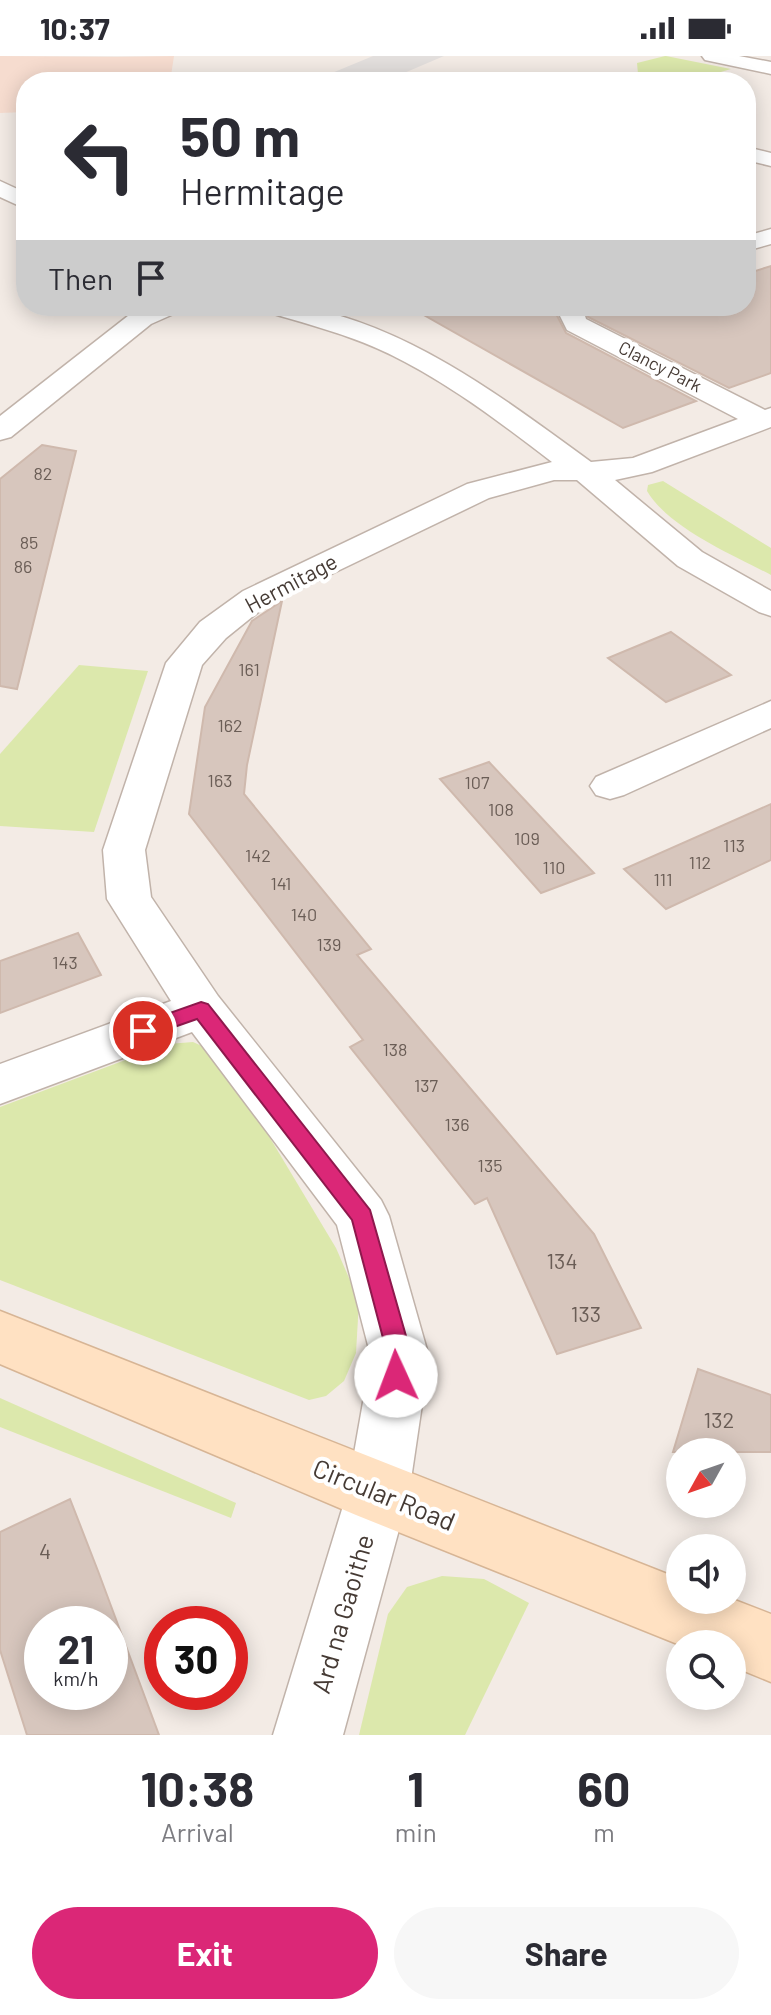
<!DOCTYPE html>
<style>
body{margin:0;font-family:Barlow,sans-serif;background:#f7f7f7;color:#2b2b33;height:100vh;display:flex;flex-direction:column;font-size:30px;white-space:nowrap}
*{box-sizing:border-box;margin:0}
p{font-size:26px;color:#7c7c81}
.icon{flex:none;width:44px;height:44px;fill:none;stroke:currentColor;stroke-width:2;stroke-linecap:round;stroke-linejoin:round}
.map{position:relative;height:1679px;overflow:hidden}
.details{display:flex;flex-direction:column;background:#fff;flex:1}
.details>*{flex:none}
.banner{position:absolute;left:16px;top:16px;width:740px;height:244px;border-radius:32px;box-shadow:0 4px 20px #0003;background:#fff;color:#2b2b33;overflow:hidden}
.needle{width:52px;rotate:230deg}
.controls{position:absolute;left:666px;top:1382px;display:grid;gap:16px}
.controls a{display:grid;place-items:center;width:80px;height:80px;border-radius:50%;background:#fff;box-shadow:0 4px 20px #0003;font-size:40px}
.speed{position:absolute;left:24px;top:1550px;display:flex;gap:16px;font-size:40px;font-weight:700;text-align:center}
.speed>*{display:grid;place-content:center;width:104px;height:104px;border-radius:50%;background:#fff;box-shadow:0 4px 20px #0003;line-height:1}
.speed small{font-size:20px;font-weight:400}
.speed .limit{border:12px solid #d22;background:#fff;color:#111}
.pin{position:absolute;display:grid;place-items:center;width:68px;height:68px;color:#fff;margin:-34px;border:4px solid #fff;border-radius:50%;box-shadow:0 2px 8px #0007}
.me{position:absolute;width:88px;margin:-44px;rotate:358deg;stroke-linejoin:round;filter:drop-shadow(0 0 6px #0008)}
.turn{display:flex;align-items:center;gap:28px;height:168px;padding:0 32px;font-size:36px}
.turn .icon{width:104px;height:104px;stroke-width:2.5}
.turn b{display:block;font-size:56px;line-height:68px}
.then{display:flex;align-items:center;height:76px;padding:0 32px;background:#0003;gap:16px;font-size:30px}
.eta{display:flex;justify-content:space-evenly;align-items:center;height:136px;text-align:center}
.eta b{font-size:48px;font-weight:700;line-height:56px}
.cta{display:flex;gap:16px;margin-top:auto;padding:16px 32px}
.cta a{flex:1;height:92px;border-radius:48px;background:#db2777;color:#fff;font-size:32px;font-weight:700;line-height:92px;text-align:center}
.cta a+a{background:#f7f7f7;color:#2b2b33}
.status{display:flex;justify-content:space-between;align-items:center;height:56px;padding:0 40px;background:#fff;direction:ltr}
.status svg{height:22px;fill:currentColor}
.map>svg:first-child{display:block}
.commercial{fill:#f6dccf}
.green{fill:#dce8ac}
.parking{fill:#e3dfdd}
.building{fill:#d7c6bd;stroke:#cfb9ad;stroke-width:2;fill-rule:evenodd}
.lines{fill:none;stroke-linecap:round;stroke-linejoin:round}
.minor-casing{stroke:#c1b3aa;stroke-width:3}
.tertiary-casing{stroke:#c1b3aa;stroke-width:3}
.secondary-casing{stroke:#d7b595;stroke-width:3}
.minor{fill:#fff;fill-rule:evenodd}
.tertiary{fill:#fff;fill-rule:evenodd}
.secondary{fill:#ffe1c2;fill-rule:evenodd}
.route{fill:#db2777;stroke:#8e194d;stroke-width:2}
.labels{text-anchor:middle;stroke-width:8;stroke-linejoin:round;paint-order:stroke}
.far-street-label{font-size:18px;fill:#453a34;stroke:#fff}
.number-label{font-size:18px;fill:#6a5d56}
.street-label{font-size:22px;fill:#453a34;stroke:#fff}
.near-number-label{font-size:22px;fill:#6a5d56}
.near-street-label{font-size:26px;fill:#453a34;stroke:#fff}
</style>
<div class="status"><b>10:37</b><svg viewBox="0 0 49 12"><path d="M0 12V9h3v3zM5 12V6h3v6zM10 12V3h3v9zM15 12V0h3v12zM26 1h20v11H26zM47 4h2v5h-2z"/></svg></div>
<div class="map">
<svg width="771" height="1679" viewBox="0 0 771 1679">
<rect width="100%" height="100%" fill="#f3ebe5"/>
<polygon class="commercial" points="0,0 117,1 174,0 170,26 26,26 26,56 0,57"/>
<g class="green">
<polygon points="665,0 666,0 731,13 687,26 622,26 638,18 637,7"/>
<path d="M663,425l108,67v27c-38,-20 -102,-47 -124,-84l1,-6z"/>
<polygon points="79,609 148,615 94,776 0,770 0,698"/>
<polygon points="193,986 213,995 255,1057 336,1192 359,1245 356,1297 344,1325 326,1340 309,1344 0,1224 0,1051 168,988"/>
<polygon points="0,1342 236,1447 231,1462 0,1371"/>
<polygon points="442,1520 484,1523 529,1547 465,1679 359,1679 388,1558 407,1531"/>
</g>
<polygon class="parking" points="373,0 444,0 383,26 365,26 332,17"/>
<g class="building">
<polygon points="771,210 771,317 729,332 588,261 585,250 746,250 746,218"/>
<polygon points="408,250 552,250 566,277 696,345 623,372"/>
<polygon points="42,389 76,395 17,633 0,630 0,423"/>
<polygon points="282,545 247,709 244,738 371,893 357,899 594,1178 641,1272 557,1298 487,1142 475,1148 350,991 363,984 189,758 205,651 252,565"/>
<polygon points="671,576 731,619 666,646 608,602"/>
<polygon points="489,706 565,787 594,817 541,837 440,723"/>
<polygon points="771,748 771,804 666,853 624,813"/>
<polygon points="78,877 101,919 0,957 0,905"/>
<polygon points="698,1313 771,1339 771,1396 673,1396"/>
<path d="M70,1443l28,72 61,164h-132l-27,-85v-118zM42,1568h68v68h-68z"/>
</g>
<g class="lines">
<defs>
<g id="minor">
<polygon points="746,91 771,97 771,110 746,104"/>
<polygon points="0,125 26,137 26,153 0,141"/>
<polygon points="771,173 771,188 746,195 746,180"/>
<polygon points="147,250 182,250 178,256 151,268 11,381 0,384 0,360 133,256"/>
<path d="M263,250c14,0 30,-2 43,1 109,23 197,91 285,155l42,-4 105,-39 -171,-89 -12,-24h27l4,13 179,91 6,-2v19l-119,45 -37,8 87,72 69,39v25l-12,-4 -81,-46 -101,-86h-23l-65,18 -222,107 -41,33 -24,27 -57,185 6,47 67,99 163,204 8,16 40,141 -20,136 -66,242h-70l74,-242 24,-136 -34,-132 -145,-193 -192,72v-40l171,-63 -64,-102 -4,-49 63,-187 34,-41 43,-31 224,-107 85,-22c-47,-36 -94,-72 -147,-100 -43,-24 -91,-36 -138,-50z"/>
<polygon points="771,645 771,672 624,739 610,743 596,739 590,730 596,721"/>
</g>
<polygon id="tertiary" points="702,0 739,0 771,6 771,18 705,4"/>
<polygon id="secondary" points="0,1255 680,1523 680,1544 732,1543 771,1558 771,1626 732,1610 732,1588 680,1589 356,1459 0,1308"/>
</defs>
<use href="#minor" class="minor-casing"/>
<use href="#tertiary" class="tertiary-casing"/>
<use href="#secondary" class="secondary-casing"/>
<use href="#minor" class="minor"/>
<use href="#tertiary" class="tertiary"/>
<use href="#secondary" class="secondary"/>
</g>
<polygon class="route" points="201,946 208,948 370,1154 412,1301 404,1328 396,1332 387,1328 383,1320 388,1301 352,1164 197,963 143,982 136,980 133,975 136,969"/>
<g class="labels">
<g class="far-street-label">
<text transform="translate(660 311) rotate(27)" y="6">Clancy Park</text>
</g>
<g class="number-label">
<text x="43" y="424">82</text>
<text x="29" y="493">85</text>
<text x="23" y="517">86</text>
<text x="249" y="620">161</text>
<text x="230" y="676">162</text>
<text x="220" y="731">163</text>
<text x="477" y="733">107</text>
<text x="501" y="760">108</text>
<text x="527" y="789">109</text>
<text x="734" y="796">113</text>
<text x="258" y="806">142</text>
<text x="700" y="813">112</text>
<text x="554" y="818">110</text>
<text x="663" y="830">111</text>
<text x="281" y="834">141</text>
<text x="304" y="865">140</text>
<text x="329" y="895">139</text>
<text x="65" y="913">143</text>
<text x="395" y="1000">138</text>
<text x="426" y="1036">137</text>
<text x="457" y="1075">136</text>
<text x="490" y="1116">135</text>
</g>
<g class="street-label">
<text transform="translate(291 527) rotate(-28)" y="8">Hermitage</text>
</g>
<g class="near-number-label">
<text x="562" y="1213">134</text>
<text x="586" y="1266">133</text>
<text x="719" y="1372">132</text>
<text x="45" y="1503">4</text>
</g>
<g class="near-street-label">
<text transform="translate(384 1439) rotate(22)" y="9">Circular Road</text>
<text transform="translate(343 1558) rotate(-74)" y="9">Ard na Gaoithe</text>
</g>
</g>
</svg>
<div class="controls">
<a><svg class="needle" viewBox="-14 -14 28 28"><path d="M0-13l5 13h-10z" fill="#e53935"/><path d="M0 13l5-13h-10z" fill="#7c7c81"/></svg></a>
<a><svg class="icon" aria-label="sound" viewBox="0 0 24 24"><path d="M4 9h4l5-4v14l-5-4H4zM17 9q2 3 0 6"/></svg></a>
<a><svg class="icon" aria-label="search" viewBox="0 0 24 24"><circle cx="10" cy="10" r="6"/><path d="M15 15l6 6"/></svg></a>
</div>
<div class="speed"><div>21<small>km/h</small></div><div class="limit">30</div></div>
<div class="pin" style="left:143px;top:975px;background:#d93025"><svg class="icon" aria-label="arrive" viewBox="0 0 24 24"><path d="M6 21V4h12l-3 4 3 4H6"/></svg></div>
<svg class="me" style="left:396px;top:1320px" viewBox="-20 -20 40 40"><circle r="19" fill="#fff"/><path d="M0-13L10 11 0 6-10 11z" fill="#db2777"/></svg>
<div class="banner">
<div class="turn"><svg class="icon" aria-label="left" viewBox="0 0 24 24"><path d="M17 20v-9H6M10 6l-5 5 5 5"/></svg><div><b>50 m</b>Hermitage</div></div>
<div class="then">Then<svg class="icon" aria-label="arrive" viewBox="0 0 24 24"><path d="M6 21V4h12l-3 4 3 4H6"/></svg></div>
</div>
</div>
<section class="details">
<div class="eta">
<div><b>10:38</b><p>Arrival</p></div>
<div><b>1</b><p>min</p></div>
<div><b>60</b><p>m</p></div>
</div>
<div class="cta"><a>Exit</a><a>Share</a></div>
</section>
